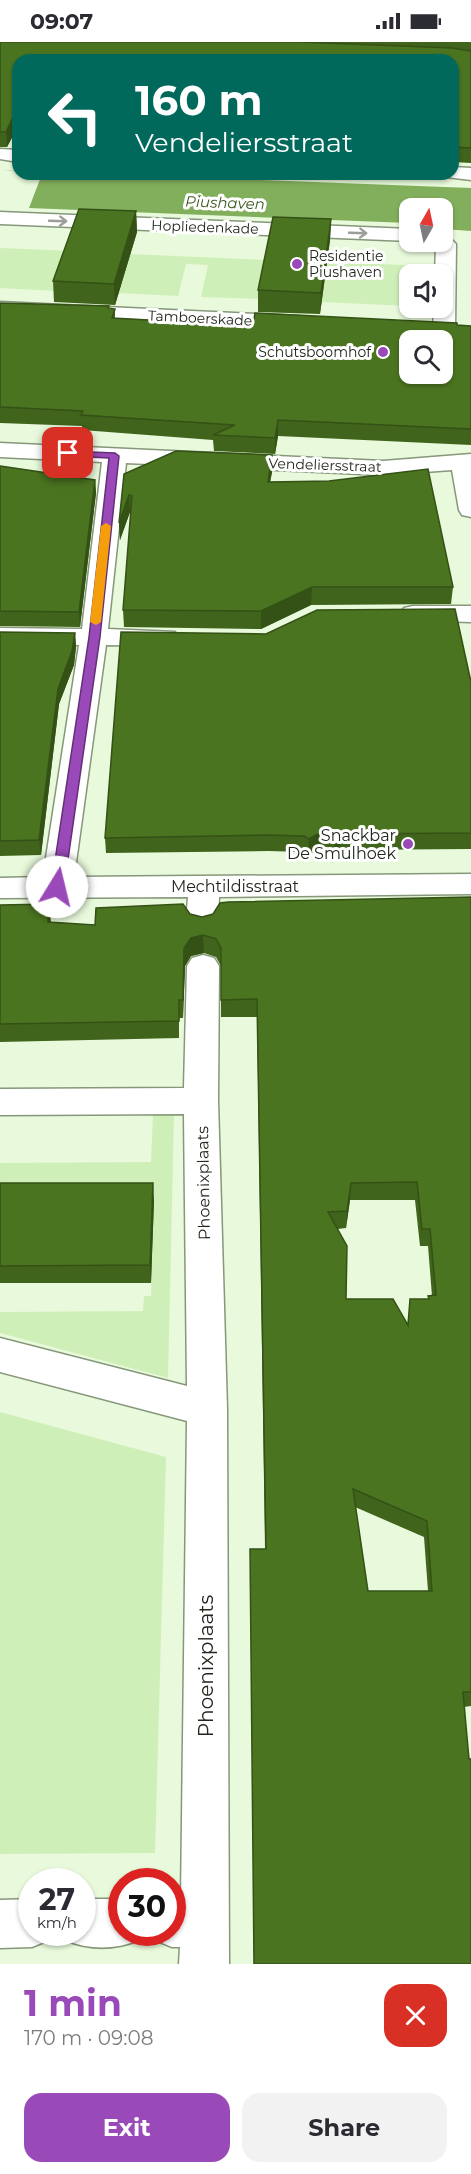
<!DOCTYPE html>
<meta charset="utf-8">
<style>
body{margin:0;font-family:Montserrat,sans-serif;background:#f2f2f3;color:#2b2b33;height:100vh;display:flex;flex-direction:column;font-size:22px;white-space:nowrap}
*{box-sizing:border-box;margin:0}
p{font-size:20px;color:#7c7c81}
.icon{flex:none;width:33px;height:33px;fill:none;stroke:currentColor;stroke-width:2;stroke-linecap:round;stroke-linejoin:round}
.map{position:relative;height:1922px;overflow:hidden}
.sheet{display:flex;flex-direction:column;background:#fff;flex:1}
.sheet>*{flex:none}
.banner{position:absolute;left:12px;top:12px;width:447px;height:126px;border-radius:18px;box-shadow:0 2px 4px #0004;background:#00695c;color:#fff;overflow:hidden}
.needle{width:39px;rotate:9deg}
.buttons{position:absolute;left:399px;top:156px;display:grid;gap:12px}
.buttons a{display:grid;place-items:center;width:54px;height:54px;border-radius:12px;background:#fff;box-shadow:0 2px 4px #0004;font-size:30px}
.speed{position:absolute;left:18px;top:1826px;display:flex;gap:12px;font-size:30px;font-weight:700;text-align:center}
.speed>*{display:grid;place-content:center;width:78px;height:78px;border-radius:50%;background:#fff;box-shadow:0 2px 4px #0004;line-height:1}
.speed small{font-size:15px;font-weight:400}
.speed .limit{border:9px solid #d22;background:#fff;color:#111}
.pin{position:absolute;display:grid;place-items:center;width:51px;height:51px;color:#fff;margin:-26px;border-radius:12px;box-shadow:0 3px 9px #0006}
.me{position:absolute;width:66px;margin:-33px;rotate:9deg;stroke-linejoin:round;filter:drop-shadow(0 0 4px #0008)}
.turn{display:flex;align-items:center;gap:21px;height:126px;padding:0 24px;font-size:27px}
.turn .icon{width:78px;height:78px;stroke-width:2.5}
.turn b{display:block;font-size:42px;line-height:51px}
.round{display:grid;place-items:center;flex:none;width:63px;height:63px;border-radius:18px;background:#f2f2f3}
.summary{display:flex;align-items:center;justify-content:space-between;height:102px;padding:0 24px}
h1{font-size:36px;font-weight:700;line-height:45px;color:#9a49b8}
.primary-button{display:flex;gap:12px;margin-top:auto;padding:12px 24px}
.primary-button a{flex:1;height:69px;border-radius:18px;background:#9a49b8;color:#fff;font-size:24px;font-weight:700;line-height:69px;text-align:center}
.primary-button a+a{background:#f2f2f3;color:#2b2b33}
.status{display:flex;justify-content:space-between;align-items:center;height:42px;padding:0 30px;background:#fff;direction:ltr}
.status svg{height:16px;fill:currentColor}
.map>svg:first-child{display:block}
.green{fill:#cfefb8}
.water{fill:#82af5c}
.pier{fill:#e8fadb}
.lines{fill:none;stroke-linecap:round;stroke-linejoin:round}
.minor-casing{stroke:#86977a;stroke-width:3}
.minor{fill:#fff;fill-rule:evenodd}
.wall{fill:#40641c;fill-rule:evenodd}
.shaded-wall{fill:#345116}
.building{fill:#4b7420;stroke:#345116;stroke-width:1.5;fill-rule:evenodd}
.oneway{stroke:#9b9e99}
.route{fill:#9a49b8;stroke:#642f78;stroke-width:1.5}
.slow{fill:#f59e0b}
.poi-dot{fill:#9a49b8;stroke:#fff;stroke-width:2}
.labels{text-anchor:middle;stroke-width:6;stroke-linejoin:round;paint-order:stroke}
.far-street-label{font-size:14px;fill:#21271c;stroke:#fff}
.far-poi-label{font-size:14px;fill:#21271c;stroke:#fff;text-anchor:start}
.far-water-label{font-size:15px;font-style:italic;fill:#3a581e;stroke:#fff}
.poi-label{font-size:16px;fill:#21271c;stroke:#fff;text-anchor:end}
.street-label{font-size:16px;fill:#21271c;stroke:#fff}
.near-street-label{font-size:20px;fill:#21271c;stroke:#fff}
</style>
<div class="status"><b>09:07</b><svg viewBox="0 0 49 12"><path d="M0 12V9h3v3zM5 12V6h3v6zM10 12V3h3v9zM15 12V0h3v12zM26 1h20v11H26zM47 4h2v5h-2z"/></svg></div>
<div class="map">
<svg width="471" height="1922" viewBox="0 0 471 1922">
<rect width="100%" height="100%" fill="#e8fadb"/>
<g class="green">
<polygon points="0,206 72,209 58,249 0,246"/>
<polygon points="130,212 268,218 261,257 201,255 208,223 186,222 178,254 118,251"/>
<polygon points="327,220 431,224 431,232 410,232 409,264 322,260"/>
<polygon points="174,1072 168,1336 0,1291 0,1270 143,1269 144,1254 151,1254 154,1151 0,1151 0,1121 151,1120 153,1073"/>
<polygon points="0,1370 166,1415 155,1811 0,1812"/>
</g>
<polygon class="water" points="4,128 18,129 18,132 100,132 471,146 471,189 443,187 442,166 410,166 409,186 0,170"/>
<g class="pier">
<polygon points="4,128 18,129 18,132 42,132 29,166 409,181 410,186 0,170 0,136"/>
<polygon points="460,218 471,219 471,266 458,266"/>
</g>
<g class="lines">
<defs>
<g id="minor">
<polygon points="0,107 18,108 18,120 0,117"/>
<polygon points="453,125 471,126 471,138 446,135 444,132 453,132"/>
<polygon points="0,170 410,187 410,199 0,182"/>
<polygon points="442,193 449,195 456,202 455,287 452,292 436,292 433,287 434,266 442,266 442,232 435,232 436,204 432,200 442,200"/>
<polygon points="0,260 298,274 306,275 309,280 306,285 298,286 0,272"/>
<polygon points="0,401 383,419 471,412 471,475 462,473 459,468 452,428 383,433 126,421 108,587 175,590 179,596 175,602 166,604 106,603 74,835 471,832 471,852 219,855 218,880 213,888 202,891 191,888 186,880 188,855 0,856 0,836 43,835 79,603 0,602 0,586 82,587 102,420 0,415"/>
<polygon points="413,564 471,564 471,580 404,578 400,572 404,566"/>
<polygon points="203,913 214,916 219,924 218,1059 227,1367 229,1922 179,1922 180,1905 172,1905 155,1898 151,1890 172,1890 172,1857 181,1856 187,1379 0,1330 0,1296 187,1344 184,1072 0,1073 0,1047 184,1046 187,924 192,916"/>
<polygon points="32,1857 32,1890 53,1890 49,1898 32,1905 0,1906 0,1858"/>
<path d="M82,1857h40v33h21l-4,8c-24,10 -50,10 -74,0l-4,-8h21z"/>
</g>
</defs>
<use href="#minor" class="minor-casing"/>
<use href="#minor" class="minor"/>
</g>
<g class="wall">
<polygon points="0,0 471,0 471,121 453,120 453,18 18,18 18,88 16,88 7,105 0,105"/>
<polygon points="136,169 137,190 115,263 54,260 53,239"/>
<polygon points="331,177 330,198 320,272 258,270 258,248"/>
<polygon points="0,261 109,264 109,266 115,267 115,276 253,283 471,284 471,403 278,394 275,412 214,409 213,398 82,388 82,384 0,381"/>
<polygon points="272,413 272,430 270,440 453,545 451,562 311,563 261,587 124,585 123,568 131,470 130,470 120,498 119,481 124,432"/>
<polygon points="0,424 95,438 96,451 80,585 0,584"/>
<polygon points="0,590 75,591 76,605 74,623 59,662 41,813 0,814"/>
<polygon points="471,640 471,807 340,808 334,812 321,806 308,813 303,810 268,809 106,811 105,796"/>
<path d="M471,855v809l-7,1 7,257 -206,-415 -8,-532h-36v-51l-5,-9 -12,-4 -13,3 -6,10 -2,52h-4v20l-179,4v-137l51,17 44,3 95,-11 12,3zM350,1158h65l5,46h8l4,50h-4v3l-21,26 -61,-26 -8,-70 8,-1zM355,1465l69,30 4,54h-60z"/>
<polygon points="0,1141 154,1158 151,1241 0,1241"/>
</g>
<g class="shaded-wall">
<polygon points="14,73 16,88 7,105 6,90"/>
<polygon points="136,169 137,190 115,263 114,242"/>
<polygon points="331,177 330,198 320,272 321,251"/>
<polygon points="278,378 278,394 275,412 275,396"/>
<polygon points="272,413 272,430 267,457 268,440"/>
<polygon points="95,438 96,451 80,585 79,570"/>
<polygon points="129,453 130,470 120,498 119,481"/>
<polygon points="312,545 311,563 261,587 261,569"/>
<polygon points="75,591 76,605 74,623 59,662 41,813 39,798 58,647"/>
<polygon points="321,790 321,806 308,813 309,797"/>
<polygon points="341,792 340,808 334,812 335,796"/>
<polygon points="49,862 51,880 50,898 48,880"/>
<polygon points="203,893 204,911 191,914 185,924 183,976 184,906 191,896"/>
<polygon points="153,1141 154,1158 151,1241 150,1223"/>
<polygon points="351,1141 350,1158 346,1186 347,1169"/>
</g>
<g class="building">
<polygon points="0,0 299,0 452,6 471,9 471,106 453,105 453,18 18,18 18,73 14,73 6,90 0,90"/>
<polygon points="79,167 136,169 114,242 53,239"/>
<polygon points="273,175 331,177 321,251 258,248"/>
<path d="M0,261l109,3 -1,2 7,1 -3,9 92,5 49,2 2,-12 202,10v2l14,1v103l-193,-9 -3,18 -62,-3 22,-10 -154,-10 2,-4 -83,-4zM410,298h32v34h-32z"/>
<polygon points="176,409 272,413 268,440 329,439 428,427 453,545 312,545 261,569 123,568 132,454 129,453 119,481 124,432"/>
<polygon points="0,424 95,438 79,570 0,569"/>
<polygon points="455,567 471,640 471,791 341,792 335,796 321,790 309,797 304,794 268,793 105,796 121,590 266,592 317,568"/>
<polygon points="0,590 75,591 72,609 58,647 39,798 0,799"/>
<path d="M471,855v795h-8l6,67h2v205h-217l-4,-415h16l-9,-550 -36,1v-52l-5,-9 -13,-4 -12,3 -7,10 -1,52h-4v21l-179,3v-119l49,-1 -1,18 47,3 1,-17 87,-4 7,10 12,3 11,-3 7,-11 8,-1zM417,1140l5,47h8l6,66 -8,1 1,3h-19l-2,26 -15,-26h-47l1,-53 -19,-34 19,-1 4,-28zM353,1447l74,32 5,70h-64z"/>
<polygon points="0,1141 153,1141 150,1223 0,1224"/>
</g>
<defs><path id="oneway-shaft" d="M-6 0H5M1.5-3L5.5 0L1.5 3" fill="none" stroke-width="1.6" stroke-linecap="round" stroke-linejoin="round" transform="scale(1.5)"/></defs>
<g class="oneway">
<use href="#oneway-shaft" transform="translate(58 179) rotate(2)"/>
<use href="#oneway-shaft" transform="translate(358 191) rotate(2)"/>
</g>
<polygon class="route" points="65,409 115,411 119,414 100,595 64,845 57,850 51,845 89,595 109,416 68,414 65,413"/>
<polygon class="slow" points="106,481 111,484 101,580 96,583 90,580 101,484"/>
<g class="poi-dot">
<circle cx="297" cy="222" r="6"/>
<circle cx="383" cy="310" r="6"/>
<circle cx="408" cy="802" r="6"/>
</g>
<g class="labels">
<g class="far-street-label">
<text transform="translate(205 185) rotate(2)" y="5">Hopliedenkade</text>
<text transform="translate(200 276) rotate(3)" y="5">Tamboerskade</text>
<text transform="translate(325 423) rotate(2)" y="5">Vendeliersstraat</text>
</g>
<g class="far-poi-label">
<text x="309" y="219">Residentie<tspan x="309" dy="16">Piushaven</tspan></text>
<text x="371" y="315" text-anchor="end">Schutsboomhof</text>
</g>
<g class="far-water-label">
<text transform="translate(225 161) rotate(2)" y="5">Piushaven</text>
</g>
<g class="poi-label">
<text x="396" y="799">Snackbar<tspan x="396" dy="18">De Smulhoek</tspan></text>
</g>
<g class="street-label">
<text x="235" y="850">Mechtildisstraat</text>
<text transform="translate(203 1141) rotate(-91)" y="6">Phoenixplaats</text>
</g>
<g class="near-street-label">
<text transform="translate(206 1624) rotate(-90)" y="7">Phoenixplaats</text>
</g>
</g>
</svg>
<div class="buttons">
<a><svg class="needle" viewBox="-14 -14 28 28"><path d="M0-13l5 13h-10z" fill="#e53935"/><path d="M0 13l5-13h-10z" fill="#7c7c81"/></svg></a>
<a><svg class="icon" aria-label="sound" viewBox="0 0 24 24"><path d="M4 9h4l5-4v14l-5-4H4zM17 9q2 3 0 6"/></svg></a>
<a><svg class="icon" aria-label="search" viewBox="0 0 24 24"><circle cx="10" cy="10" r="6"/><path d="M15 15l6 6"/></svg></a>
</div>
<div class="speed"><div>27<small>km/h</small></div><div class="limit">30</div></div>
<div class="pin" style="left:68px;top:411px;background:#d93025"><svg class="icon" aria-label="arrive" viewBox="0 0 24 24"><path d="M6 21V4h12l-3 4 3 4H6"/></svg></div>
<svg class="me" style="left:57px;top:845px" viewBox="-20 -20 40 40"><circle r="19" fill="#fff"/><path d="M0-13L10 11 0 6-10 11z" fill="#9a49b8"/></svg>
<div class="banner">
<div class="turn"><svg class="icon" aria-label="left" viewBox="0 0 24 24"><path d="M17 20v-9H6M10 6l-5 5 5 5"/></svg><div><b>160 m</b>Vendeliersstraat</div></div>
</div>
</div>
<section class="sheet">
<div class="summary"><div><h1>1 min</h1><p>170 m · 09:08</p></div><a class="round" style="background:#d93025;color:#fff"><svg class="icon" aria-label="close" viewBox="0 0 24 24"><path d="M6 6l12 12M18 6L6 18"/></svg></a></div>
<div class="primary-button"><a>Exit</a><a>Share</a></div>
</section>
